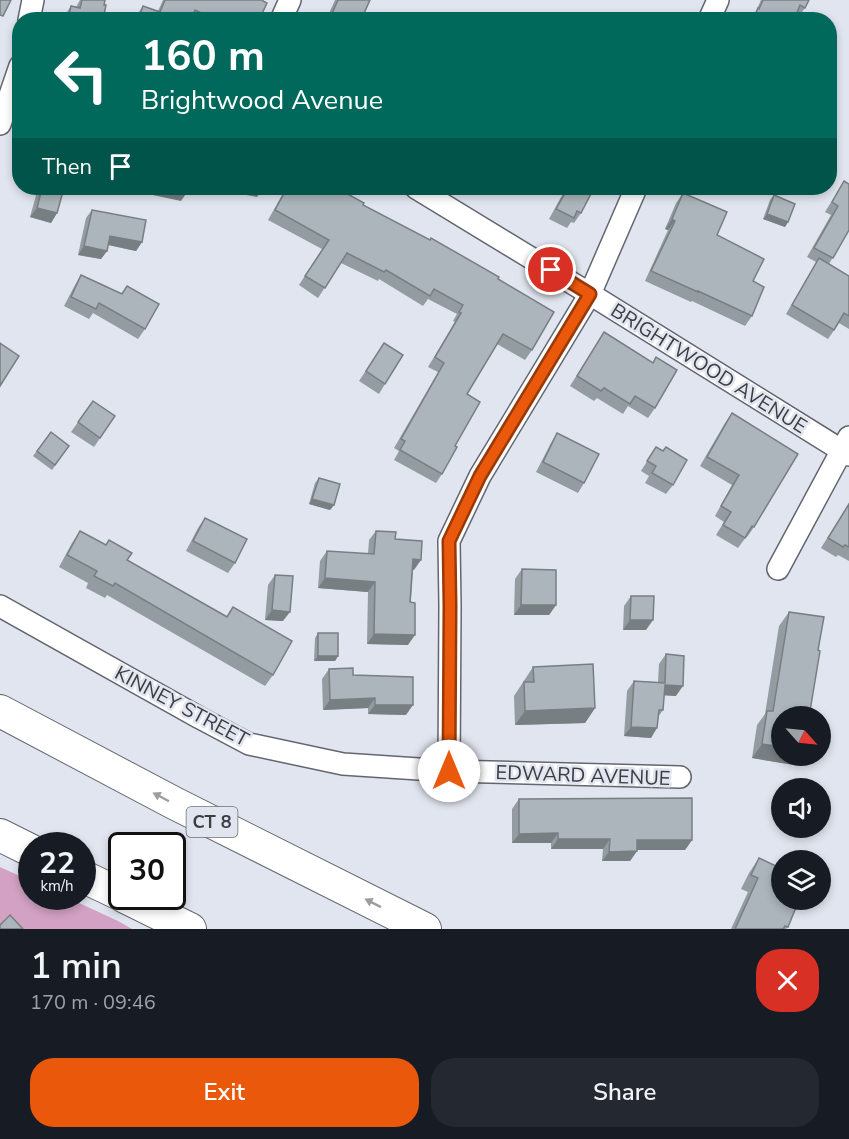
<!DOCTYPE html>
<meta charset="utf-8">
<style>
body{margin:0;font-family:"Nunito Sans",sans-serif;background:#242831;color:#f1f3f6;height:100vh;display:flex;flex-direction:column;font-size:22px;white-space:nowrap}
*{box-sizing:border-box;margin:0}
p{font-size:20px;color:#9ea1a6}
.icon{flex:none;width:33px;height:33px;fill:none;stroke:currentColor;stroke-width:2;stroke-linecap:round;stroke-linejoin:round}
.map{position:relative;height:929px;overflow:hidden}
.sheet{display:flex;flex-direction:column;background:#171b24;flex:1}
.sheet>*{flex:none}
.guide{position:absolute;left:12px;top:12px;width:825px;height:183px;border-radius:24px;box-shadow:0 3px 9px #0003;background:#00695c;color:#fff;overflow:hidden}
.needle{width:39px;rotate:117deg}
.controls{position:absolute;left:771px;top:706px;display:grid;gap:12px}
.controls a{display:grid;place-items:center;width:60px;height:60px;border-radius:50%;background:#171b24;box-shadow:0 3px 9px #0003;font-size:30px}
.speed{position:absolute;left:18px;top:832px;display:flex;gap:12px;font-size:30px;font-weight:700;text-align:center}
.speed>*{display:grid;place-content:center;width:78px;height:78px;border-radius:50%;background:#171b24;box-shadow:0 3px 9px #0003;line-height:1}
.speed small{font-size:15px;font-weight:400}
.speed .limit{border:3px solid #111;border-radius:9px;background:#fff;color:#111}
.pin{position:absolute;display:grid;place-items:center;width:51px;height:51px;color:#fff;margin:-26px;border:3px solid #fff;border-radius:50%;box-shadow:0 2px 6px #0007}
.me{position:absolute;width:66px;margin:-33px;rotate:0deg;stroke-linejoin:round;filter:drop-shadow(0 0 4px #0008)}
.turn{display:flex;align-items:center;gap:21px;height:126px;padding:0 30px;font-size:27px}
.turn .icon{width:78px;height:78px;stroke-width:2.5}
.turn b{display:block;font-size:42px;line-height:51px}
.then{display:flex;align-items:center;height:57px;padding:0 30px;background:#0003;gap:12px;font-size:22px}
.round{display:grid;place-items:center;flex:none;width:63px;height:63px;border-radius:24px;background:#242831}
.head{display:flex;align-items:center;justify-content:space-between;height:102px;padding:0 30px}
h1{font-size:36px;font-weight:600;line-height:45px}
.primary-button{display:flex;gap:12px;margin-top:auto;padding:12px 30px}
.primary-button a{flex:1;height:69px;border-radius:24px;background:#ea580c;color:#fff;font-size:24px;font-weight:600;line-height:69px;text-align:center}
.primary-button a+a{background:#242831;color:#f1f3f6}
.map>svg:first-child{display:block}
.green{fill:#d3a1c4}
.lines{fill:none;stroke-linecap:round;stroke-linejoin:round}
.minor-casing{stroke:#63666f;stroke-width:24}
.highway-casing{stroke:#63666f;stroke-width:34}
.minor{stroke:#fff;stroke-width:21}
.highway{stroke:#fff;stroke-width:32}
.wall{fill:#939ca1}
.shaded-wall{fill:#787f83}
.building{fill:#abb5bb;stroke:#787f83;stroke-width:1.5}
.oneway{fill:#9d9ea0}
.route-casing{stroke:#983908;stroke-width:15}
.route{stroke:#ea580c;stroke-width:10}
.labels{text-anchor:middle;stroke-width:5;stroke-linejoin:round;paint-order:stroke}
.shield{fill:#e1e5ef;stroke:#6d6f75;stroke-width:1.5}
.shield-label{font-size:18px;font-weight:bold;fill:#3b3d41}
.street-label{font-size:20px;fill:#3b3d41;stroke:#e1e5ef}
</style>
<div class="map">
<svg width="849" height="929" viewBox="0 0 849 929">
<rect width="100%" height="100%" fill="#e1e5ef"/>
<polygon class="green" points="0,867 31,881 32,897 66,897 118,921 132,929 0,929"/>
<g class="lines">
<defs>
<g id="minor">
<polyline points="29,20 33,0"/>
<polyline points="281,20 290,0"/>
<polyline points="709,20 718,0"/>
<polyline points="0,124 20,66"/>
<polyline points="416,188 590,294 849,455"/>
<polyline points="778,569 849,437"/>
<polyline points="0,606 200,718 249,744 343,764 449,771 680,777"/>
<polyline points="449,771 450,606 449,541 480,476 590,294 636,188"/>
</g>
<g id="highway">
<polyline points="0,711 174,803 425,929"/>
<polyline points="0,835 32,851"/>
<polyline points="82,876 122,895"/>
<polyline points="125,897 190,929"/>
</g>
</defs>
<use href="#minor" class="minor-casing"/>
<use href="#highway" class="highway-casing"/>
<use href="#minor" class="minor"/>
<use href="#highway" class="highway"/>
</g>
<g class="wall">
<polygon points="80,0 105,0 103,20 63,20 65,15 71,6 76,7"/>
<polygon points="163,0 263,0 259,20 135,20 136,16 143,6 158,11"/>
<polygon points="335,0 370,0 361,20 326,20"/>
<polygon points="761,0 809,0 805,8 798,17 795,16 794,20 751,20 756,11"/>
<polygon points="844,181 849,184 849,230 829,264 849,276 849,329 839,323 828,339 786,314 816,262 807,257 831,215 825,212"/>
<polygon points="38,188 64,188 57,213 51,223 30,217"/>
<polygon points="286,188 337,188 363,205 498,279 532,350 525,360 497,344 467,394 455,446 442,474 436,483 394,460 399,451 394,448 438,372 428,367 455,322 453,321 457,314 428,299 423,306 379,279 378,281 341,263 318,298 299,285 322,249 268,220"/>
<polygon points="491,188 509,188 504,195"/>
<polygon points="566,188 594,188 581,213 574,223 571,222 567,228 549,219"/>
<polygon points="683,193 753,281 752,316 745,326 692,301 691,302 645,281 668,230 665,229 676,203"/>
<polygon points="774,195 788,222 785,227 763,219 770,200"/>
<polygon points="92,210 142,242 136,251 108,245 107,251 101,259 78,255 86,218"/>
<polygon points="81,275 121,294 127,286 145,329 138,339 93,313 89,319 64,306 75,285"/>
<polygon points="604,332 652,363 656,357 655,408 648,418 628,406 623,414 597,398 594,401 570,386"/>
<polygon points="384,343 385,384 379,394 359,381"/>
<polygon points="93,401 115,416 94,447 71,432"/>
<polygon points="732,413 754,527 747,537 746,537 738,548 716,535 724,522 715,516 732,485 700,466 725,423"/>
<polygon points="51,432 69,446 52,470 33,456"/>
<polygon points="557,433 584,483 578,493 536,472 551,443"/>
<polygon points="656,447 673,485 666,494 645,483 649,476 641,471"/>
<polygon points="319,478 334,505 330,510 309,504 315,483"/>
<polygon points="849,503 849,561 838,555 836,557 821,548"/>
<polygon points="205,518 235,563 228,573 186,551 198,528"/>
<polygon points="80,531 127,560 227,616 233,607 273,675 265,686 107,595 105,598 86,588 88,583 59,567 72,543"/>
<polygon points="376,531 395,539 414,570 413,570 408,645 367,644 368,592 318,588 320,561 327,551 368,554 369,540"/>
<polygon points="522,569 556,605 549,615 514,615 515,579"/>
<polygon points="275,575 283,621 265,620 268,585"/>
<polygon points="631,596 646,630 623,630 624,606"/>
<polygon points="789,612 782,756 800,756 794,765 752,758 757,725 765,714 779,626"/>
<polygon points="318,633 338,656 335,661 314,661 315,638"/>
<polygon points="666,654 676,696 664,695 663,710 658,717 651,738 624,736 627,691 634,681 658,682 659,664"/>
<polygon points="533,667 595,708 585,723 515,725 514,696"/>
<polygon points="329,669 353,675 406,715 368,714 368,708 323,710 322,679"/>
<polygon points="519,799 692,840 685,850 637,850 637,851 630,861 602,861 603,849 551,849 551,843 512,843 512,809"/>
<polygon points="759,858 788,927 786,929 731,929 748,892 741,889 749,873"/>
</g>
<g class="shaded-wall">
<polygon points="139,188 151,188 149,190"/>
<polygon points="153,188 173,188 188,191 181,201 148,194"/>
<polygon points="208,188 264,188 257,197"/>
<polygon points="729,188 740,188 737,191"/>
<polygon points="37,208 57,213 51,223 30,217"/>
<polygon points="767,214 788,222 785,227 763,219"/>
<polygon points="672,219 675,221 668,230 665,229"/>
<polygon points="110,236 142,242 136,251 104,244"/>
<polygon points="84,246 107,251 101,259 78,255"/>
<polygon points="312,499 334,505 330,510 309,504"/>
<polygon points="413,559 421,560 414,570 407,569"/>
<polygon points="325,578 375,582 368,592 318,588"/>
<polygon points="521,605 556,605 549,615 514,615"/>
<polygon points="272,610 290,612 283,621 265,620"/>
<polygon points="630,620 653,620 646,630 623,630"/>
<polygon points="374,634 415,635 408,645 367,644"/>
<polygon points="318,656 338,656 335,661 314,661"/>
<polygon points="665,685 683,686 676,696 658,695"/>
<polygon points="375,698 368,708 323,710 330,700"/>
<polygon points="375,705 413,705 406,715 368,714"/>
<polygon points="595,708 585,723 515,725 525,711"/>
<polygon points="631,727 657,728 651,738 624,736"/>
<polygon points="762,744 782,747 782,756 800,756 794,765 752,758"/>
<polygon points="558,833 551,843 512,843 519,834"/>
<polygon points="558,839 610,839 603,849 551,849"/>
<polygon points="637,840 692,840 685,850 630,850"/>
<polygon points="637,851 630,861 602,861 609,852"/>
</g>
<g class="building">
<polygon points="0,0 11,0 3,16 0,15"/>
<polygon points="82,0 105,0 104,5 106,5 103,20 68,20 71,6 80,8"/>
<polygon points="165,0 263,0 263,1 267,3 259,20 216,20 195,10 191,20 138,20 143,6 160,12"/>
<polygon points="338,0 370,0 361,20 329,20"/>
<polygon points="763,0 809,0 805,8 800,5 794,20 753,20 758,8 759,9"/>
<polygon points="844,181 849,184 849,230 833,258 814,248 838,206 832,202"/>
<polygon points="42,188 64,188 57,213 37,208"/>
<polygon points="173,188 189,188 188,191"/>
<polygon points="287,188 337,188 364,203 363,205 430,240 431,238 499,277 498,279 554,312 532,350 503,334 467,394 480,402 455,446 457,447 442,474 400,450 405,441 401,439 444,363 435,357 461,313 459,312 463,305 434,289 430,296 386,270 384,272 347,253 325,288 305,276 329,240 275,210"/>
<polygon points="568,188 594,188 581,213 577,211 574,218 556,209"/>
<polygon points="683,193 727,212 717,235 764,259 753,281 764,287 752,316 698,291 698,292 651,271 675,221 672,219"/>
<polygon points="774,195 795,204 788,222 767,214"/>
<polygon points="92,210 146,220 142,242 110,236 107,251 84,246"/>
<polygon points="819,258 849,276 849,316 844,313 834,330 792,305"/>
<polygon points="81,275 122,294 127,286 159,304 145,329 99,303 96,309 71,297"/>
<polygon points="604,332 653,363 656,357 677,370 655,408 635,396 630,404 604,388 601,391 577,376"/>
<polygon points="0,343 19,356 0,386"/>
<polygon points="384,343 403,355 385,384 366,371"/>
<polygon points="93,401 115,416 100,438 78,422"/>
<polygon points="732,413 798,454 754,527 752,526 745,538 723,525 731,512 721,506 739,475 707,457"/>
<polygon points="51,432 69,446 55,465 37,451"/>
<polygon points="557,433 599,454 584,483 543,462"/>
<polygon points="656,447 663,451 666,447 687,460 673,485 652,473 656,466 647,461"/>
<polygon points="319,478 340,484 334,505 312,499"/>
<polygon points="849,504 849,547 845,545 843,547 828,538"/>
<polygon points="205,518 247,539 235,563 193,541"/>
<polygon points="80,531 106,545 109,540 132,553 127,560 227,617 233,607 292,641 273,675 115,583 113,586 94,576 97,571 67,555"/>
<polygon points="376,531 396,532 395,539 422,541 421,560 413,559 410,602 415,603 415,635 374,634 375,582 325,578 327,551 374,554"/>
<polygon points="522,569 556,570 556,605 521,605"/>
<polygon points="275,575 293,576 290,612 272,610"/>
<polygon points="631,596 654,596 653,620 630,620"/>
<polygon points="789,612 824,617 818,650 820,651 809,717 782,717 782,747 762,744 767,711 773,711"/>
<rect x="318" y="633" width="20" height="23"/>
<polygon points="666,654 684,656 683,686 665,685 663,710 659,710 657,728 631,727 634,681 665,683"/>
<polygon points="593,664 595,708 525,711 524,682 534,682 533,667"/>
<polygon points="353,668 353,675 413,677 413,705 375,705 375,698 330,700 329,669"/>
<polygon points="692,798 692,840 637,840 637,851 609,852 610,839 558,839 558,833 519,834 519,799"/>
<polygon points="759,858 782,869 782,900 799,900 788,927 785,926 783,929 735,929 758,878 751,875"/>
<polygon points="10,915 23,929 0,929 0,925"/>
</g>
<defs><path id="oneway-solid" d="M-6-.8H1V-3.2L6.5 0L1 3.2V.8H-6Z" transform="scale(1.5)"/></defs>
<g class="oneway">
<use href="#oneway-solid" transform="translate(161 797) rotate(-152)"/>
<use href="#oneway-solid" transform="translate(373 903) rotate(-153)"/>
</g>
<g class="lines">
<defs>
<polyline id="route" points="449,771 450,606 449,541 480,476 590,294 551,270"/>
</defs>
<use href="#route" class="route-casing"/>
<use href="#route" class="route"/>
</g>
<g class="labels">
<rect class="shield" x="186.5" y="807" width="51" height="30" rx="4.5"/>
<g class="shield-label">
<text x="212" y="828">CT 8</text>
</g>
<g class="street-label">
<text transform="translate(709 368) rotate(32)" y="7">BRIGHTWOOD AVENUE</text>
<text transform="translate(182 706) rotate(28)" y="7">KINNEY STREET</text>
<text transform="translate(583 775) rotate(2)" y="7">EDWARD AVENUE</text>
</g>
</g>
</svg>
<div class="controls">
<a><svg class="needle" viewBox="-14 -14 28 28"><path d="M0-13l5 13h-10z" fill="#e53935"/><path d="M0 13l5-13h-10z" fill="#9ea1a6"/></svg></a>
<a><svg class="icon" aria-label="sound" viewBox="0 0 24 24"><path d="M4 9h4l5-4v14l-5-4H4zM17 9q2 3 0 6"/></svg></a>
<a><svg class="icon" aria-label="layers" viewBox="0 0 24 24"><path d="M12 4l9 5-9 5-9-5zM3 14l9 5 9-5"/></svg></a>
</div>
<div class="speed"><div>22<small>km/h</small></div><div class="limit">30</div></div>
<div class="pin" style="left:551px;top:270px;background:#d93025"><svg class="icon" aria-label="arrive" viewBox="0 0 24 24"><path d="M6 21V4h12l-3 4 3 4H6"/></svg></div>
<svg class="me" style="left:449px;top:771px" viewBox="-20 -20 40 40"><circle r="19" fill="#fff"/><path d="M0-13L10 11 0 6-10 11z" fill="#ea580c"/></svg>
<div class="guide">
<div class="turn"><svg class="icon" aria-label="left" viewBox="0 0 24 24"><path d="M17 20v-9H6M10 6l-5 5 5 5"/></svg><div><b>160 m</b>Brightwood Avenue</div></div>
<div class="then">Then<svg class="icon" aria-label="arrive" viewBox="0 0 24 24"><path d="M6 21V4h12l-3 4 3 4H6"/></svg></div>
</div>
</div>
<section class="sheet">
<div class="head"><div><h1>1 min</h1><p>170 m · 09:46</p></div><a class="round" style="background:#d93025;color:#fff"><svg class="icon" aria-label="close" viewBox="0 0 24 24"><path d="M6 6l12 12M18 6L6 18"/></svg></a></div>
<div class="primary-button"><a>Exit</a><a>Share</a></div>
</section>
